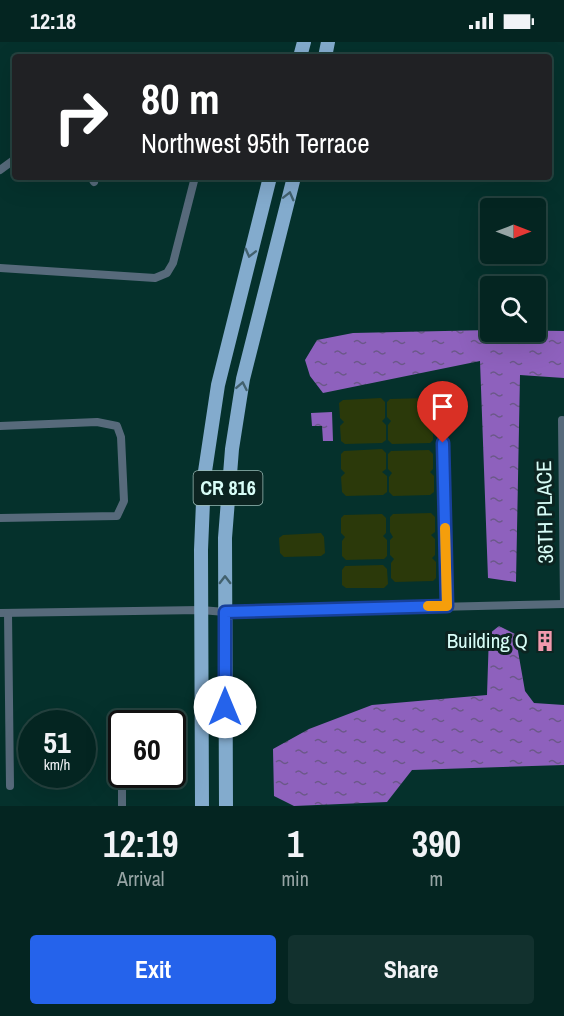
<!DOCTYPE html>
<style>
body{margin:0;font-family:"Archivo Narrow",sans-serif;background:#12312e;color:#f1f3f6;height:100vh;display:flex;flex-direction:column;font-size:22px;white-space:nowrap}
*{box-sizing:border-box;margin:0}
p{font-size:20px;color:#97a5a5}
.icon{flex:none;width:33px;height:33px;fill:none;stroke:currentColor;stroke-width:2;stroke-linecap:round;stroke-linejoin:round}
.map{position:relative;height:764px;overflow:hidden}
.details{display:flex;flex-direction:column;background:#042521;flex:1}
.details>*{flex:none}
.guide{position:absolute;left:12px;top:12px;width:540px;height:126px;border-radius:6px;box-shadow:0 6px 24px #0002,0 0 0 2px #25423f;background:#202124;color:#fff;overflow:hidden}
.needle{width:39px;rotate:90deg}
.fabs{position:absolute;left:480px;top:156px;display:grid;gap:12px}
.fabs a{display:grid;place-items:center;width:66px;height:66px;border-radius:6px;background:#042521;box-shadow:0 6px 24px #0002,0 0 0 2px #25423f;font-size:30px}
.speed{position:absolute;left:18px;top:668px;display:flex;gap:12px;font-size:30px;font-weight:700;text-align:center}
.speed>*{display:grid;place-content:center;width:78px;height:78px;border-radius:50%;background:#042521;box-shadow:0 6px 24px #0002,0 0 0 2px #25423f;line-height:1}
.speed small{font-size:15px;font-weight:400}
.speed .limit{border:3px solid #111;border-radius:9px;background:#fff;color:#111}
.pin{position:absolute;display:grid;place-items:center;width:51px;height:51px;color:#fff;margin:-62px -26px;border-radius:50% 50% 50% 0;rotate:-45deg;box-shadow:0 0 6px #0007}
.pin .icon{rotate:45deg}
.me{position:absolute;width:66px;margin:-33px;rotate:0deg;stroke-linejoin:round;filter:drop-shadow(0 0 4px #0008)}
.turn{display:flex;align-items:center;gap:21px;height:126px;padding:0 30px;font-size:27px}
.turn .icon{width:78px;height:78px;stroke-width:2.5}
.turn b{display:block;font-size:42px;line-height:51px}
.eta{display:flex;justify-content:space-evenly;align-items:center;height:102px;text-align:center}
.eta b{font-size:36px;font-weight:700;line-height:42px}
.primary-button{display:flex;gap:12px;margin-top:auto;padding:12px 30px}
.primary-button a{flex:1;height:69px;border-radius:6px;background:#2563eb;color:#fff;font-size:24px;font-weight:700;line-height:69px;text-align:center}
.primary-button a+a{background:#12312e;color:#f1f3f6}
.status{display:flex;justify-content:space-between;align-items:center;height:42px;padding:0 30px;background:#042521;direction:ltr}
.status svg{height:16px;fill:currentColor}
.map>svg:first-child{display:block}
.pitch{fill:#2b390a}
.water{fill:url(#water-ripples)}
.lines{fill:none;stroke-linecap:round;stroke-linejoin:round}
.minor{stroke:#576a7b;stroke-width:8}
.primary{stroke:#83abcd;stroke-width:14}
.oneway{stroke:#42616e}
.route-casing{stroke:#184099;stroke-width:15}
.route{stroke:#2563eb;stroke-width:10}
.slow{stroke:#f59e0b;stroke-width:10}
.labels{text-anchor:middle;stroke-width:6;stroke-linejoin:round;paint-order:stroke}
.shield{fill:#0c2421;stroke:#9bbcb7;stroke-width:1.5}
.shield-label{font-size:20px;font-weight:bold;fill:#d8fdf7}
.street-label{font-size:21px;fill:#d8fdf7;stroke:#0c2421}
.poi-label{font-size:21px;fill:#d8fdf7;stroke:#0c2421;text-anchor:end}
</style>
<div class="status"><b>12:18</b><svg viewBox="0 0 49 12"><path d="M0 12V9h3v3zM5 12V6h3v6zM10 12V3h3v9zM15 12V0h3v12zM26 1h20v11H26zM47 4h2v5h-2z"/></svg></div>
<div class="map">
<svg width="564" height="764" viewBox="0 0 564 764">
<defs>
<pattern id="water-ripples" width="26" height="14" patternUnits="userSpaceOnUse" patternTransform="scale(1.5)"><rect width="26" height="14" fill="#8e61bd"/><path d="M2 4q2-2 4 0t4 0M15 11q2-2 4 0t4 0" fill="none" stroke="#6b5889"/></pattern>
</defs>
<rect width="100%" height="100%" fill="#05312c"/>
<g class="pitch">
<polygon points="381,356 385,360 385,376 382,379 386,383 386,398 382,401 345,402 341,399 340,384 344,380 340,376 339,361 343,358"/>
<polygon points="428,356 432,359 432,375 429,378 433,382 433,398 430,401 392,402 388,398 388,383 391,379 387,375 387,360 390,357"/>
<polygon points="382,407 386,411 386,427 382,430 387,434 387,450 383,453 346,454 342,450 341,435 345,431 341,427 341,412 344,409"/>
<polygon points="429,408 433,412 433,427 430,430 434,434 434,450 430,453 393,454 389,450 389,435 392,431 388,427 388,412 391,409"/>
<polygon points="431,471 435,475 435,490 431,493 435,497 435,513 432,516 436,520 436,536 433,539 395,540 391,536 391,521 394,517 390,513 390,498 393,495 390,490 390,475 393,472"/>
<polygon points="382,472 386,476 386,491 383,494 387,498 387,514 384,517 346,518 342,514 342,499 345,495 341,491 341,476 344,473"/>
<polygon points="321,491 324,495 325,511 321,514 284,515 280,511 279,496 283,493"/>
<polygon points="383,523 387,527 388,542 384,546 346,546 342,543 342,528 345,524"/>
</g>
<g class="water">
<polygon points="490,288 564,289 564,336 520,333 516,540 488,536 480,319 323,351 310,334 305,318 317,298 353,291"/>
<polygon points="332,370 333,399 323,399 322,384 312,384 311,371"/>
<polygon points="499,584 515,592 525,649 534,661 564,663 564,723 412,728 387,760 294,764 274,754 273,707 309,687 372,663 487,653 489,592"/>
</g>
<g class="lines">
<g class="minor">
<polyline points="0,128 15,117"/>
<polyline points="91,135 94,140"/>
<polyline points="0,226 155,236 167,231 173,221 195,135"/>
<polyline points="562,378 564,562"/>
<polyline points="442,381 447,564"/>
<polyline points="0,384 97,380 117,384 121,395 124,459 117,474 0,476"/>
<polyline points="0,571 201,568 225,570 564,562"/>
<polyline points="8,571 10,744"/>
<polyline points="122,679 122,681"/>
<polyline points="122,732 122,764"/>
</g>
<g class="primary">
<polyline points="300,15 304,0"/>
<polyline points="325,15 328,0"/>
<polyline points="202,764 201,508 204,436 218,343 270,135"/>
<polyline points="226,764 225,496 232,407 243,337 294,135"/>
</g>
</g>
<defs><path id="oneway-chevron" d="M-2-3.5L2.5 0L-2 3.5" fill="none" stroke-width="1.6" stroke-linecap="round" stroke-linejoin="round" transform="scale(1.5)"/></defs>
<g class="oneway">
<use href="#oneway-chevron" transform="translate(289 154) rotate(-76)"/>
<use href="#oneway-chevron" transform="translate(250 211) rotate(104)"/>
<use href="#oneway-chevron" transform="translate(242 344) rotate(-79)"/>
<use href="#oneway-chevron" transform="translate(225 538) rotate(-90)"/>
</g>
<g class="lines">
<defs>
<polyline id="route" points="225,665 225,570 447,564 443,401"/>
</defs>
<use href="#route" class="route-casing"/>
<use href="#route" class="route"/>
<polyline class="slow" points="428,564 447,564 445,486"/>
</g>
<defs>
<symbol id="building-bare" viewBox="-9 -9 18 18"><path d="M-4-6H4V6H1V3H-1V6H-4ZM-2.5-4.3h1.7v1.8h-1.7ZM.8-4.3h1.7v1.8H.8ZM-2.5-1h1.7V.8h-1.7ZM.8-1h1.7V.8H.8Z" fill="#f29aae" stroke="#0c2421" stroke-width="2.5" paint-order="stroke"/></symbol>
</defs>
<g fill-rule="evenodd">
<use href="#building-bare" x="530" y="584" width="30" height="30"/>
</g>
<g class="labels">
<rect class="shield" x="193.5" y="429" width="69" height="34" rx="4.5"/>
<g class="shield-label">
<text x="228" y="453">CR 816</text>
</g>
<g class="street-label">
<text transform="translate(545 470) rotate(-91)" y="7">36TH PLACE</text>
</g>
<g class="poi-label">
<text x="528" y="606">Building Q</text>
</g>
</g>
</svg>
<div class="fabs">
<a><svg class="needle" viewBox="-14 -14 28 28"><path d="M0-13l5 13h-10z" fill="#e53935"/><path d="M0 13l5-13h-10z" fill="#97a5a5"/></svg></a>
<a><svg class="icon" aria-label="search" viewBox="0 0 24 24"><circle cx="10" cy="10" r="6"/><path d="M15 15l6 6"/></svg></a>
</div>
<div class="speed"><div>51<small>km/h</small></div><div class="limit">60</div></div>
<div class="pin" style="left:443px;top:401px;background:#d93025"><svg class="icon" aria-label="arrive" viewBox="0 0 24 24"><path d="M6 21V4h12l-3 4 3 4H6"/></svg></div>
<svg class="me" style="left:225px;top:665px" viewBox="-20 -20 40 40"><circle r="19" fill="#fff"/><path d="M0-13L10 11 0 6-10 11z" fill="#2563eb"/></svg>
<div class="guide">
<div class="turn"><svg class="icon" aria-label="right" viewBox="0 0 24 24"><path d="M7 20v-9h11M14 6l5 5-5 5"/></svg><div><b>80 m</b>Northwest 95th Terrace</div></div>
</div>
</div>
<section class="details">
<div class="eta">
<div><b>12:19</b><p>Arrival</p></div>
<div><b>1</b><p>min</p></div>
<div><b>390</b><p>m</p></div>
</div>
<div class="primary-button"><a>Exit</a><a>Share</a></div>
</section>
